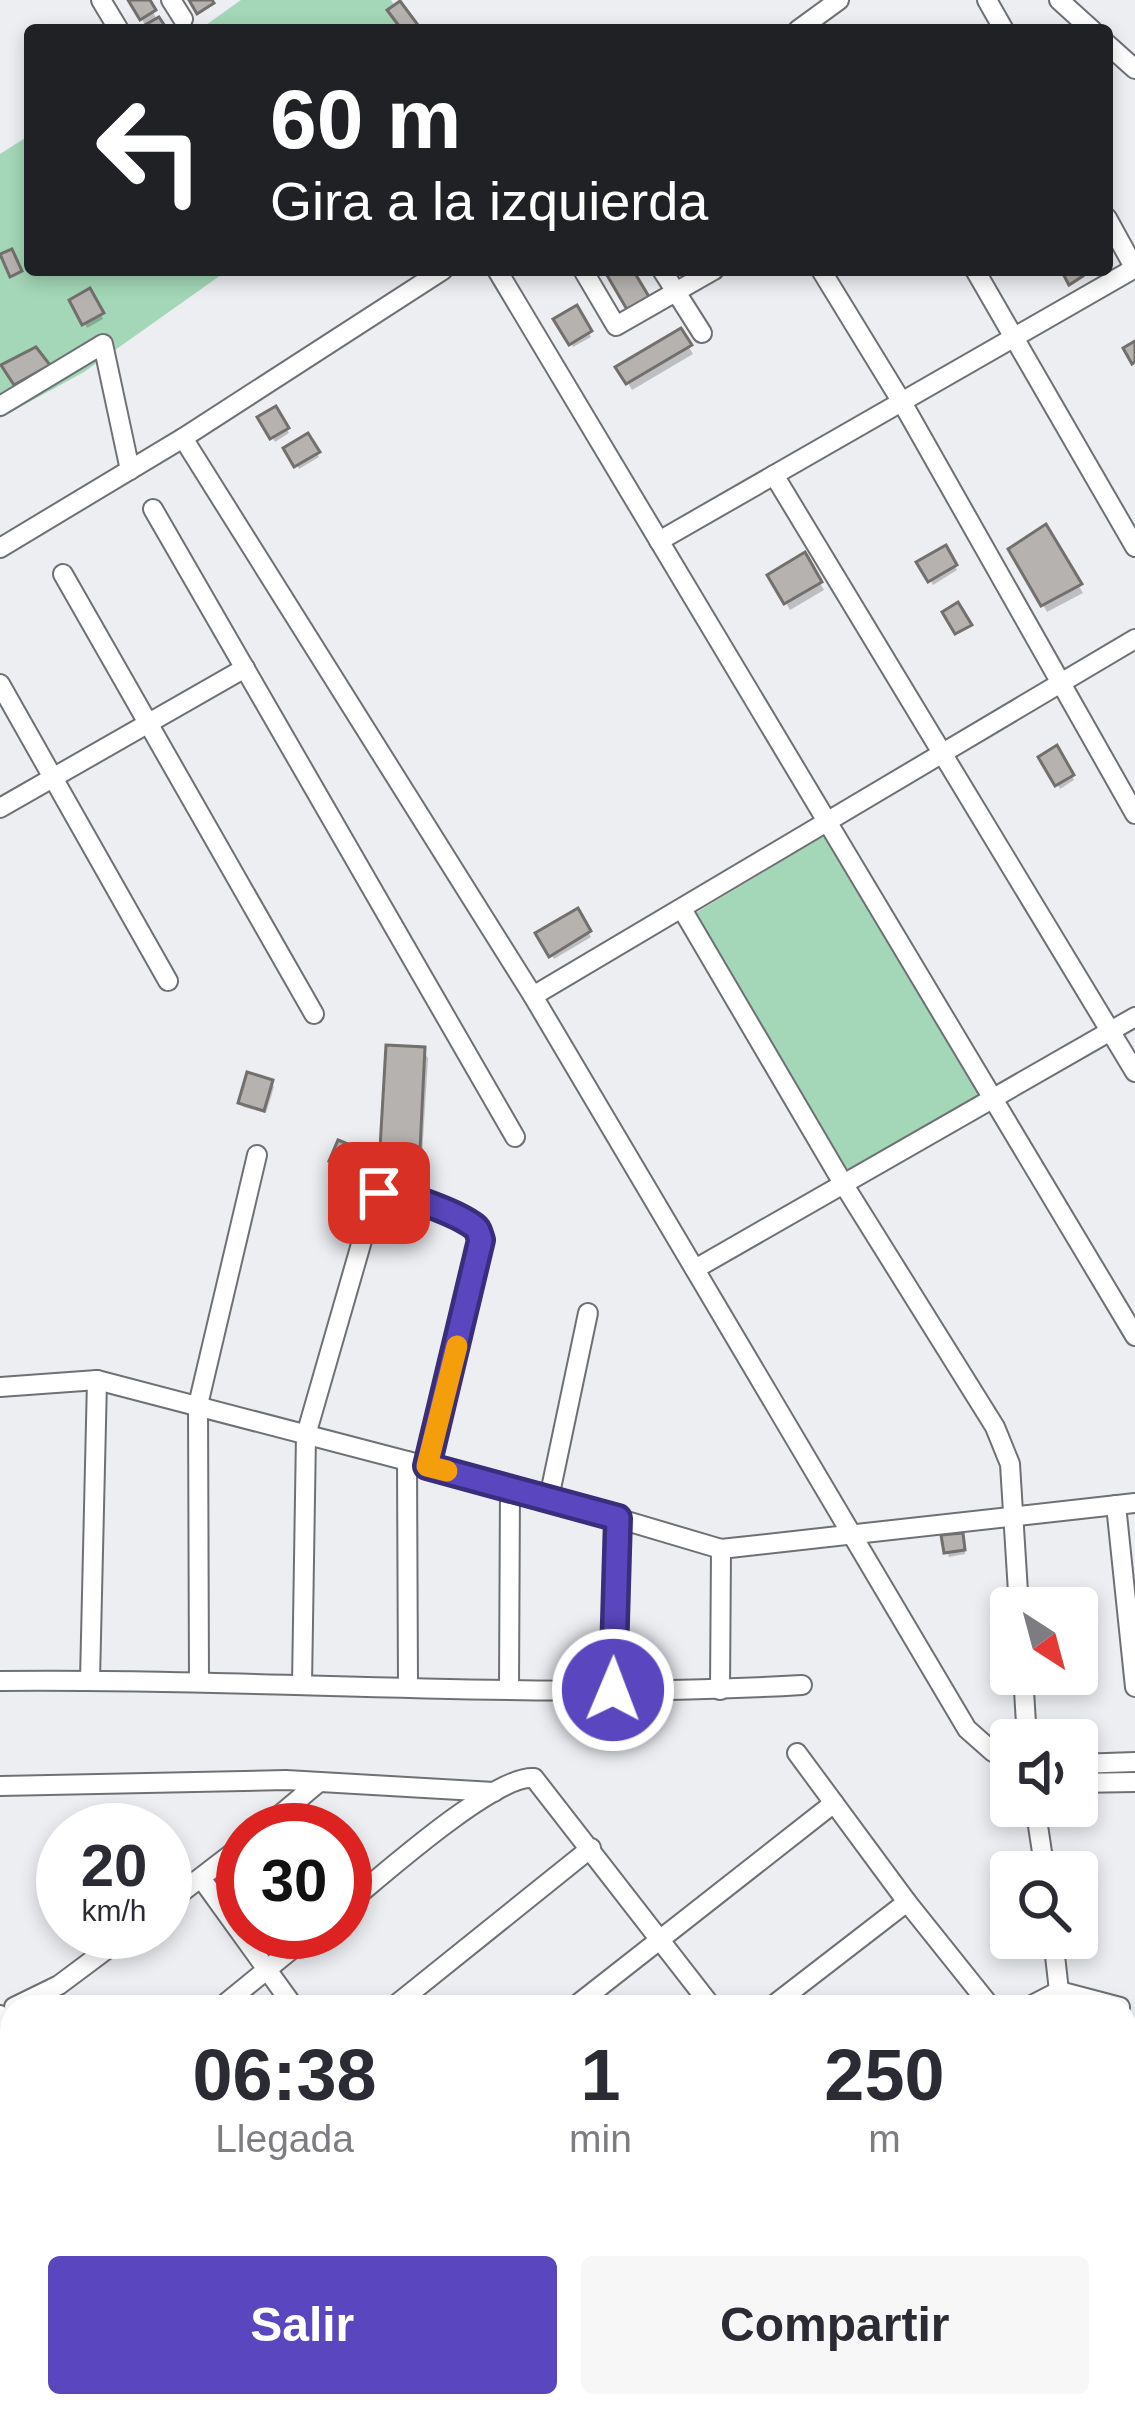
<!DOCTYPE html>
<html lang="es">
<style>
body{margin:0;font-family:Arial,sans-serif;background:#f7f7f7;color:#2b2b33;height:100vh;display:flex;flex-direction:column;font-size:45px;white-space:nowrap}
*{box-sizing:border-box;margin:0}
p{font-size:39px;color:#7c7c81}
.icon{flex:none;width:66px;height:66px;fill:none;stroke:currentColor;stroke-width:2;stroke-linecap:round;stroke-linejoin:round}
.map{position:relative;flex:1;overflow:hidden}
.sheet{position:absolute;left:0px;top:1995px;width:1137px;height:423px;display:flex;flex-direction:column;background:#fff;border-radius:36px 36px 0 0;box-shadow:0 6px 18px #0003}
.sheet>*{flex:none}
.banner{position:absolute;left:24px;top:24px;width:1089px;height:252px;border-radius:12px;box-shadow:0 6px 18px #0003;background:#202124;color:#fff;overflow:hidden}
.needle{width:78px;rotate:144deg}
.controls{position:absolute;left:990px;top:1587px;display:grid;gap:24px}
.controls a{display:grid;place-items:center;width:108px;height:108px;border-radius:12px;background:#fff;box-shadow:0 6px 18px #0003;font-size:60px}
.speed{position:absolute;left:36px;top:1803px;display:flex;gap:24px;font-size:60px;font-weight:700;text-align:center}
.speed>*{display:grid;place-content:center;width:156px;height:156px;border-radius:50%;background:#fff;box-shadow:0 6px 18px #0003;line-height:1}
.speed small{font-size:30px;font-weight:400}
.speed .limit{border:18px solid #d22;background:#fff;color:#111}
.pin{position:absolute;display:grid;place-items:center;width:102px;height:102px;color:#fff;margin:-51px;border-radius:24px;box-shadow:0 6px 18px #0006}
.me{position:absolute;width:132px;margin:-66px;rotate:1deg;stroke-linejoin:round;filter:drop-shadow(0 0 9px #0008)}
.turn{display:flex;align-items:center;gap:42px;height:252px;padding:0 48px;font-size:54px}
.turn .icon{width:156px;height:156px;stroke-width:2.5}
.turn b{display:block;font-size:84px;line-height:102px}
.eta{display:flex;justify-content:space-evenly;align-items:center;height:204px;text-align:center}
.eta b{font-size:72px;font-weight:700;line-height:84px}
.cta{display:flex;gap:24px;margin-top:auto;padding:24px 48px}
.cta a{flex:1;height:138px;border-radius:12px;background:#5a47bf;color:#fff;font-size:48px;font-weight:700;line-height:138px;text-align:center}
.cta a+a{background:#f7f7f7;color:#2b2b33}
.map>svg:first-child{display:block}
.green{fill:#a3d7b7}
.shadow{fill:#0003}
.building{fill:#b6b2b0;stroke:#736f6d;stroke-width:3}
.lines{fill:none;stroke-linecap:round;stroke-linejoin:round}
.street-casing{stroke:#6e7174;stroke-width:22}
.street{stroke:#fff;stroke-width:18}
.route-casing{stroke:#3a2e7c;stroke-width:30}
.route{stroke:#5a47bf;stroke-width:21}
.slow{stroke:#f59e0b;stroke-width:21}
</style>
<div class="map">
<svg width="1135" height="2417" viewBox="0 0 1135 2417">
<rect width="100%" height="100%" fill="#eceef2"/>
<g class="green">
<polygon points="241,0 391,0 408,30 199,30"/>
<polygon points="30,135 30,270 228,270 84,372 0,418 0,154"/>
<polygon points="830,832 947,1032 981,1099 846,1174 694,914"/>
</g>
<g class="shadow">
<polygon points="131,0 146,0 163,30 148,30"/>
<polygon points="89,292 103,319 87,328 73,301"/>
<polygon points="576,309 591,337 573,347 557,320"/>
<polygon points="680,332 693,354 632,390 619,368"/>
<polygon points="275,410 289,433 275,442 261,418"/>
<polygon points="307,437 319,457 299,469 287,449"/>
<polygon points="1045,529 1083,593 1047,612 1012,550"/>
<polygon points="945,549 957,570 933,585 920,563"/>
<polygon points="804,556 824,590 790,610 771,576"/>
<polygon points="1056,749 1074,780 1060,789 1042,758"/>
<polygon points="576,912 591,937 554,959 539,934"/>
<polygon points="423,1050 428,1058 422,1156 388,1155 383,1147"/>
<polygon points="271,1082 274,1087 266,1113 243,1107 241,1103"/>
<polygon points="361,1152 363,1156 357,1173 333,1160"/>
<polygon points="963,1540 965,1554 949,1557 947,1552"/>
<polygon points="1077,1651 1084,1651 1086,1655 1088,1676 1057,1679 1054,1674 1077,1674"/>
</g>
<g class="building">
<polygon points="128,0 150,0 156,10 140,20"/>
<polygon points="189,0 212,0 214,3 197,14"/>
<polygon points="400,1 421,29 420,30 402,30 387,10"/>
<polygon points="159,17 167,29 145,30 143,26"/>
<polygon points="12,249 22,271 10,277 0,254"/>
<polygon points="604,270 633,270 651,300 629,313"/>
<polygon points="1061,270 1080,270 1083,276 1069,285"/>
<polygon points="90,288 104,313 82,325 69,300"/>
<polygon points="577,305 592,331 569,345 553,319"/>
<polygon points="681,328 692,345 626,384 615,367"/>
<polygon points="1135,341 1135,362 1132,364 1123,348"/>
<polygon points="36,347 50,365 14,385 1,365"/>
<polygon points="276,406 289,428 270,439 257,417"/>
<polygon points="308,433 320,452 294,467 283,448"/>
<polygon points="1046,524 1082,584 1041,606 1008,549"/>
<polygon points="946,545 957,565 928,582 916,562"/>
<polygon points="805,552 822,582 784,604 767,575"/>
<polygon points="958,602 972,625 955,634 942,612"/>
<polygon points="1057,745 1074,775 1055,786 1038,757"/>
<polygon points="578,908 591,931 549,957 535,933"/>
<polygon points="386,1045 425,1047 420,1150 380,1148"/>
<polygon points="247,1072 273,1080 264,1111 238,1103"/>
<polygon points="338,1140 363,1150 355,1170 329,1161"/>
<polygon points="963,1533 965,1550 944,1553 941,1535"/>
<polygon points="1085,1647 1088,1672 1077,1673 1077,1648"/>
</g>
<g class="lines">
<defs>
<g id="street">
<polyline points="101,0 119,30"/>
<polyline points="171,0 183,19"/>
<polyline points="987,0 1004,30"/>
<polyline points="1059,0 1092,30"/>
<polyline points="798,30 839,0"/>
<polyline points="1107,44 1135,69"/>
<polyline points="1107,218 1135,269"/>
<polyline points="497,270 1135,1336"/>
<polyline points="583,270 616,326 714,270"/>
<polyline points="662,270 702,333"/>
<polyline points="821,270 903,404 1135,814"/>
<polyline points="975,270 1135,547"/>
<polyline points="0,406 103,344 130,470"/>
<polyline points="183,438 533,996 967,1729 993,1752 1011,1760"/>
<polyline points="774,475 1135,1072"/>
<polyline points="153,509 515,1137"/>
<polyline points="659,541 1135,268"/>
<polyline points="0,548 183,438 443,270"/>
<polyline points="63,574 314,1014"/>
<polyline points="0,684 168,981"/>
<polyline points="0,808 245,668"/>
<polyline points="682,909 844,1185 995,1427 1010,1464 1019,1608"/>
<polyline points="533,996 1135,639"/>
<polyline points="695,1269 1135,1017"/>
<polyline points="0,1387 97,1380 549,1498 721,1549 1135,1503"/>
<polyline points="407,1461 408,1686"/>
<polyline points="549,1498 588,1313"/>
<polyline points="1116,1505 1135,1687"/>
<polyline points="1023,1674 1027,1740"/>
<polyline points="90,1680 97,1380"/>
<path d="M0,1681c267,-3 535,20 802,4"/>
<polyline points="199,1681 198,1405 257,1155"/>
<polyline points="302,1685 306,1435 374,1199 386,1190 473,1225 480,1240 427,1465"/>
<polyline points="509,1687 510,1490"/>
<polyline points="720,1690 721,1549"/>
<polyline points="613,1691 618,1518"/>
<polyline points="797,1753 907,1902 991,2007"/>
<polyline points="1077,1764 1135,1762"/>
<polyline points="1077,1783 1135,1782"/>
<polyline points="0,1786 286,1780 494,1792"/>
<polyline points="1035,1806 1045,1872"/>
<polyline points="262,1830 319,1782"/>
<polyline points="201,1878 294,2007"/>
<polyline points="165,1905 243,1845"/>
<path d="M345,1906c34,-28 150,-132 189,-128l178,229"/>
<polyline points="1053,1938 1059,1991"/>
<polyline points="14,2007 59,1985 130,1932"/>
<polyline points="221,2007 313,1932"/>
<polyline points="393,2007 591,1848"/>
<polyline points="574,2007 834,1803"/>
<polyline points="771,2007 907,1902"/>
<polyline points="1028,2007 1059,1991 1120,2007"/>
<polyline points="0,2015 12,2050"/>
<polyline points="1125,2246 1135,2261"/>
<polyline points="1125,2298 1135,2290"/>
<polyline points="0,2318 12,2362"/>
<polyline points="24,2406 27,2417"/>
<polyline points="109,2406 112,2417"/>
<polyline points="587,2406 595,2417"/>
<polyline points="178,2417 205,2406"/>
<polyline points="241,2417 262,2406"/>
<polyline points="423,2417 437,2406"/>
<polyline points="607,2417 622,2406"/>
<polyline points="791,2417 806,2406"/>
<polyline points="963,2417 977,2406"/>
</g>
</defs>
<use href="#street" class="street-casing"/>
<use href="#street" class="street"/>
</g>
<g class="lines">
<defs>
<path id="route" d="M379,1193c16,-4 76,20 92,31 8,5 7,7 10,16l-54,226 191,52 -5,172"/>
</defs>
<use href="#route" class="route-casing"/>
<use href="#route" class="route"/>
<polyline class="slow" points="447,1471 427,1466 457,1346"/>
</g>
</svg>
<div class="controls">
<a><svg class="needle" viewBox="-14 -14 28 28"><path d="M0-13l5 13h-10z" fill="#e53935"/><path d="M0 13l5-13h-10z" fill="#7c7c81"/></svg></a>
<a><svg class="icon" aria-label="sound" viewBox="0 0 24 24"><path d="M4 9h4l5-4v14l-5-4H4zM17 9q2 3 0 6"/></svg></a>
<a><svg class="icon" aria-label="search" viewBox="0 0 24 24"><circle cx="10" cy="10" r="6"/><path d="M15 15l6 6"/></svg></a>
</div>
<div class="speed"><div>20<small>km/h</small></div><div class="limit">30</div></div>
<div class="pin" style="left:379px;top:1193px;background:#d93025"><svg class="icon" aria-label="arrive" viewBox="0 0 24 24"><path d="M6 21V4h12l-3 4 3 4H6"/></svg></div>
<svg class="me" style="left:613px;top:1690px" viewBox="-20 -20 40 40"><circle r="17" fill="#5a47bf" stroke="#fff" stroke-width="3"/><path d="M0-11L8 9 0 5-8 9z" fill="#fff"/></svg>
<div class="banner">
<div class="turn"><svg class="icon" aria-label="left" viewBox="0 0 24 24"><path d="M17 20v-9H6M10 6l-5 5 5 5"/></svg><div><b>60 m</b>Gira a la izquierda</div></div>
</div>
<section class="sheet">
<div class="eta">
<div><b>06:38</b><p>Llegada</p></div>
<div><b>1</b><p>min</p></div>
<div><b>250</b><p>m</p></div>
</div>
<div class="cta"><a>Salir</a><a>Compartir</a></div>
</section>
</div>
